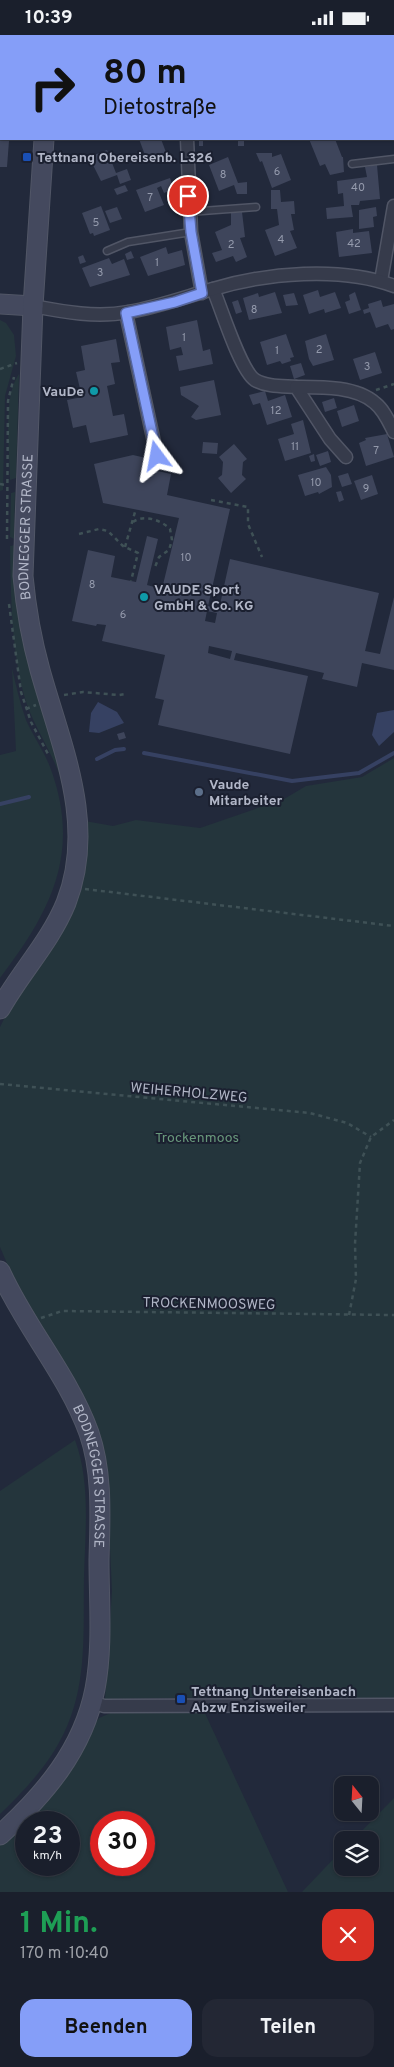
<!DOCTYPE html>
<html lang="de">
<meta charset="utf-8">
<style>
body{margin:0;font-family:Overpass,sans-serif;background:#232734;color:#f1f3f6;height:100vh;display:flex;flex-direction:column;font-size:19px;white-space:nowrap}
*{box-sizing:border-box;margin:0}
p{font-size:16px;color:#9fa2a9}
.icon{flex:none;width:28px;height:28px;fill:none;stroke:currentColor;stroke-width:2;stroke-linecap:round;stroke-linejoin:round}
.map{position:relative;height:1857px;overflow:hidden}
.panel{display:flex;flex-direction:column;background:#1a1f2c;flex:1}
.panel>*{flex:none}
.banner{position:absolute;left:0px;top:0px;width:395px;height:105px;box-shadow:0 1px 4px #0004,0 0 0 1px #383d48;background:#859ef8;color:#111;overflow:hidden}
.needle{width:32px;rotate:342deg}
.fabs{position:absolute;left:334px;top:1741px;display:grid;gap:10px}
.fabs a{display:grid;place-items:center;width:45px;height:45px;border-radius:10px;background:#1a1f2c;box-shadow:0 1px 4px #0004,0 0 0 1px #383d48;font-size:25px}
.speed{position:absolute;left:15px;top:1776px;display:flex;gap:10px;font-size:25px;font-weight:700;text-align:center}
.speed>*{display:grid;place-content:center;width:65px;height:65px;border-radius:50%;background:#1a1f2c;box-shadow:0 1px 4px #0004,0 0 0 1px #383d48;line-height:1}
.speed small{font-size:12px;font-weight:400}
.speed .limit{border:8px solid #d22;background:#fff;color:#111}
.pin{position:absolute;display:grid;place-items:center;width:42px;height:42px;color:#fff;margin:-21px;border:2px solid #fff;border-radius:50%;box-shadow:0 1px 5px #0007}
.me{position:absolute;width:55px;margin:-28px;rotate:347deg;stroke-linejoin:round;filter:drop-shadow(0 0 4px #0008)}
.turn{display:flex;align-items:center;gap:18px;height:105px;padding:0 20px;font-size:22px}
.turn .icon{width:65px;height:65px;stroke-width:2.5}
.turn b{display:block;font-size:35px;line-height:42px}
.round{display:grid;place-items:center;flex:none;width:52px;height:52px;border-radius:15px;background:#232734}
.summary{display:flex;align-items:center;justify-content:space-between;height:85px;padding:0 20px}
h1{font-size:30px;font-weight:700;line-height:38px;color:#1e9e55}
.cta{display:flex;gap:10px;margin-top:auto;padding:10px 20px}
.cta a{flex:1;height:58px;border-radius:15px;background:#859ef8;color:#111;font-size:20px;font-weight:700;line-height:58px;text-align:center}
.cta a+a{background:#232734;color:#f1f3f6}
.status{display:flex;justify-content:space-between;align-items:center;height:35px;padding:0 25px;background:#1a1f2c;direction:ltr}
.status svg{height:14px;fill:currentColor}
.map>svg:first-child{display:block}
.green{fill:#24353c;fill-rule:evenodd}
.water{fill:#364162}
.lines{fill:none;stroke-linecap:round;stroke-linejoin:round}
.stream{stroke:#364162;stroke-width:4}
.building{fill:#3e455b;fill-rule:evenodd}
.lane-casing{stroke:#515666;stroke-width:9}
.street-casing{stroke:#515666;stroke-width:15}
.secondary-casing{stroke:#515666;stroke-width:21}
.path{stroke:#3f5156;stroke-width:2.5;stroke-dasharray:4 4;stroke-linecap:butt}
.lane{stroke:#363b4b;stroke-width:6}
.street{stroke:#363b4b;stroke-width:12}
.secondary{stroke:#44495e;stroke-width:19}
.route-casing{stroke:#5667a1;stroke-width:12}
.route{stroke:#859ef8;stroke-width:9}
.transit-dot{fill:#1a4fb4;stroke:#1b2030;stroke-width:2}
.culture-dot{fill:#0f9aa8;stroke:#1b2030;stroke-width:2}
.service-dot{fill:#5c6f8a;stroke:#1b2030;stroke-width:2}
.labels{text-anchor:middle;stroke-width:4;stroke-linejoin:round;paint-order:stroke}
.number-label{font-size:11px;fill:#949aac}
.poi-label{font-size:14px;font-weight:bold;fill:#b1b6c7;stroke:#1b2030;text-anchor:start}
.street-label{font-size:14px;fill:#b1b6c7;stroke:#1b2030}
.park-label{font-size:14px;fill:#68987b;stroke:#1b2030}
</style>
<div class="status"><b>10:39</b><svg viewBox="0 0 49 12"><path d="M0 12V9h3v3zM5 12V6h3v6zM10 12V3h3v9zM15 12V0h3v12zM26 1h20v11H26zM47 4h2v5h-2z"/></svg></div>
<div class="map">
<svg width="394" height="1857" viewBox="0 0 394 1857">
<rect width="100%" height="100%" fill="#22293b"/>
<g class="green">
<polygon points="0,285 6,288 14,300 16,321 5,361 3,455 0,456"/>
<path d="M19,339l-3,104 -6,2c0,-29 -8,-83 9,-106z"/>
<polygon points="15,457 14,504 10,502 11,458"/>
<path d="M15,510v39l55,216 -1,44c-1,-23 -2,-46 -9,-68 -10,-28 -28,-52 -36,-81 -13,-48 -13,-99 -14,-149z"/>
<path d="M12,633c4,18 8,35 14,52 7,16 18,31 24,47 32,85 1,144 -50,211v-223l16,-4z"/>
<polygon points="394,723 394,1665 237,1662 105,1664 112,1556 106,1430 95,1387 79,1351 17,1252 0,1212 0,992 10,972 52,912 85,786 113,791 136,785 200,793 284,764 306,751 362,742"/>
<path d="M75,1405c16,43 10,93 9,137 -1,46 3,95 -13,139 -14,40 -41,69 -71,98v-323z"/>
<path d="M203,1674l85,183h-288v-49l99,-125 14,-6zM26,1788h43v42h-43zM101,1788h43v42h-43z"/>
<polygon points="394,1763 394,1857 302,1857 342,1815 342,1832 370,1832 370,1805 353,1805"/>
</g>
<g class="water">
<polygon points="98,667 117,677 124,688 99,698 89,697 91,678"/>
<polygon points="394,675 394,697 379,711 372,700 377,678"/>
</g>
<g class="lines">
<g class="stream">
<polyline points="144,718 292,746 359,738 394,718"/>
<polyline points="97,724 115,715 124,714"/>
<polyline points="0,769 29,762"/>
</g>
</g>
<g class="building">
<polygon points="0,104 9,106 7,132 0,132"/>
<polygon points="139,104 161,104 167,120 148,128"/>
<rect x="199" y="104" width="4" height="7"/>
<polygon points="244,104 244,111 238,111 238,105"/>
<polygon points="309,104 335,104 342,122 343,122 344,137 330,140 325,129 320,131"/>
<polygon points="107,115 116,138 127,134 131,145 120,149 117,140 101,146 89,122"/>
<polygon points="256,118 272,118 272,122 281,119 291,145 272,153 262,126 260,127"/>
<polygon points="228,122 238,148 247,147 247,159 237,159 234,150 219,156 209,130"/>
<polygon points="377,130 380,164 360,166 359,170 351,170 353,182 327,184 326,173 344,171 343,158 338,159 337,146 367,142 365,132"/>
<polygon points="170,143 174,154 164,158 161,151 157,153 164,170 145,177 136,155"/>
<polygon points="125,150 128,156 117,160 114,154"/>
<polygon points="271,155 280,155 281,167 294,166 295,179 291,179 294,195 290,196 297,213 275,221 265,195 279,190 277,174 271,174"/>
<polygon points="101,171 110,195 94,201 93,198 90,199 82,178"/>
<polygon points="117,172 122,184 110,188 105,176"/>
<polygon points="376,172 377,181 373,182 374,192 359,194 359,175"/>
<polygon points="242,177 245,202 240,203 247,222 236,227 233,221 216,227 212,218 222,215 215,197 231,190 231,178"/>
<polygon points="353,194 353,198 369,196 372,218 339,222 336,197"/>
<polygon points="166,212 168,219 182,215 185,230 148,241 140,222"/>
<polygon points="131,216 134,223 127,225 125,219"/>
<polygon points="83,220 86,227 80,229 78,222"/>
<polygon points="109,223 112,229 124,224 130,240 90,252 82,233"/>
<polygon points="318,255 320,262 335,257 341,273 325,278 324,274 309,279 303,260"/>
<polygon points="275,257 282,278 249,285 243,263 258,258 259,262"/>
<polygon points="355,257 361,275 349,279 345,267 350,265 349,260"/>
<polygon points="294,258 298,270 286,271 283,260"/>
<polygon points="238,265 242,277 236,279 232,267"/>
<polygon points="381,265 383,272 394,269 394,294 391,295 388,289 376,293 370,277 364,279 363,275 369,273 368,269"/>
<polygon points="197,285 203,316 210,314 213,329 179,336 176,321 183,320 181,312 170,315 166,292"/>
<polygon points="286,299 294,322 290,323 291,326 282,329 280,326 267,330 260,307"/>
<polygon points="326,299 334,325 313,331 309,324 305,306"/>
<polygon points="116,304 120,327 111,328 115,349 107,351 113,381 124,379 128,400 90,408 86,390 73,393 67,365 82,362 76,337 85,335 81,311"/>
<polygon points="375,317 382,338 360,345 353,324"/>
<polygon points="301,328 305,340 294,344 290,331"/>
<polygon points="214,345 221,380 196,385 191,382 199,371 181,360 180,352"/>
<polygon points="265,356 268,366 285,360 292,382 267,390 260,368 253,370 249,360"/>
<polygon points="334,363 337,373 325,377 322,367"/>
<polygon points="354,370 359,386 342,392 337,376"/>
<polygon points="303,385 311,418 285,426 278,404 294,399 291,389"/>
<polygon points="387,399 394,422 366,431 359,408 366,405 365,403"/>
<polygon points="203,407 218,408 217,419 202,418"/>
<polygon points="234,409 247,424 243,427 242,440 246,444 231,458 218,443 222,440 223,427 219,422"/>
<polygon points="328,416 331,427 320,431 316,420"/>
<polygon points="314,419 315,426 311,427 309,421"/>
<path d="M133,420l13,3 3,11 22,5 -4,21 63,14 -22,97 11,3 11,-50 149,34 -14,58 15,3 14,-57v73l-32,-7 -5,24 -35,-8 2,-6 -88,-20 -2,7 74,16 -18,78 -132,-29 6,-25 -9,-2 10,-43 -63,-14 4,-16 -9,-1 -1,2 -24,-5 16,-71 27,6 -4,21 25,5 11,-46 11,3 -11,46 15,4 17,-71 -76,-15 -9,-39zM207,576l10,2 -2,10 -10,-2zM209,611l23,5 -2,8 -22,-6z"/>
<polygon points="326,432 331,440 332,452 319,459 318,457 305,461 298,440"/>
<polygon points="348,438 352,449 342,452 338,441"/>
<polygon points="372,440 378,459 361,465 354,446"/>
<polygon points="341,456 344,465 339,467 336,457"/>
<polygon points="124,697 126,703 119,705 117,699"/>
</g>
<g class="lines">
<defs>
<g id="lane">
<polyline points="393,1 394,1"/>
<polyline points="352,129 394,124"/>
<polyline points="189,177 256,172"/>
<polyline points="107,216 128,207 191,197"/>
</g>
<g id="street">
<polyline points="193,1 193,0"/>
<polyline points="187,104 191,197 202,258"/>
<polyline points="381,246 394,171"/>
<path d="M213,254c8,18 27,81 42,91 12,7 28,6 41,7l34,52 16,18"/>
<path d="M33,271c31,6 64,12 95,6 30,-5 57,-15 85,-23 53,-16 128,-23 181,-3"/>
<polyline points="126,278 157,421"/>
<path d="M296,352c24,0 60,-1 79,16 9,7 14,19 19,29"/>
<polyline points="92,1667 104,1671 394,1670"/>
</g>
<g id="secondary">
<polyline points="51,1 51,0"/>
<polyline points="0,269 33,271"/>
<path id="s1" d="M0,974c20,-36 50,-67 66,-106 31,-79 -5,-157 -26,-233 -9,-32 -14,-62 -17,-94l10,-270 11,-167"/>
<path id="s2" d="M0,1236c25,56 68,104 89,162 14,40 11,85 10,127 0,43 4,87 -4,129 -12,61 -51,106 -95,146"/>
</g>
</defs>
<use href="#lane" class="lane-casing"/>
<use href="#street" class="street-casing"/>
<use href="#secondary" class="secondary-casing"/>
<g class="path">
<polyline points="0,334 17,328"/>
<polyline points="376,355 394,349"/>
<polyline points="0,449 6,450"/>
<polyline points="211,465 248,472 248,489 262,522"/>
<path d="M133,487c11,-8 28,-2 37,7l2,11 -3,10 -10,7 -4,10"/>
<polyline points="79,499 99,494 108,496 123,511 138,518 131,546"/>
<polyline points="7,504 8,366 14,342"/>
<polyline points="125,512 135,477"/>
<polyline points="9,569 21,657 31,687 48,719"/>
<polyline points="64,660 83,657 119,660 125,659"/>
<polyline points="26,674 36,670"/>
<polyline points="85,854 394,891"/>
<polyline points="0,1049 310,1078 347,1088 371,1102"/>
<polyline points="349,1280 356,1244 355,1209 360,1128 371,1102 394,1085"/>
<polyline points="41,1283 62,1276 394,1280"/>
</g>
<use href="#lane" class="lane"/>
<use href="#street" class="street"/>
<use href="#secondary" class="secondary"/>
</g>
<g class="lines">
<defs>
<polyline id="route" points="157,421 126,278 175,267 202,258 191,197 188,161"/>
</defs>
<use href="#route" class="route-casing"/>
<use href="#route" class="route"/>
</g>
<g class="transit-dot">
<rect x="22" y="117" width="10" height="10" rx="2.5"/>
<rect x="176" y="1659" width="10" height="10" rx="2.5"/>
</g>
<g class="culture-dot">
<circle cx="94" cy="356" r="5"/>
<circle cx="144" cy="562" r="5"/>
</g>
<circle class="service-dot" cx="199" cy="757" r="5"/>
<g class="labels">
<g class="number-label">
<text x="277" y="140">6</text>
<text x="223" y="143">8</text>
<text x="358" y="156">40</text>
<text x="150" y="166">7</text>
<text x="96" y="191">5</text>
<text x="281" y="208">4</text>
<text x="354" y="212">42</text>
<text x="231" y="213">2</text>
<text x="157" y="231">1</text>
<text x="100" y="241">3</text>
<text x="254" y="278">8</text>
<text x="184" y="306">1</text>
<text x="319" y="318">2</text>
<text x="277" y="319">1</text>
<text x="367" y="335">3</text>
<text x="276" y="379">12</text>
<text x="295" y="415">11</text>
<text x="376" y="419">7</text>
<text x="316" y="451">10</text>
<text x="366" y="457">9</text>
<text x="186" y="526">10</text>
<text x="92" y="553">8</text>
<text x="123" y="583">6</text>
</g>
<g class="poi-label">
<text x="37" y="127">Tettnang Obereisenb. L326</text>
<text x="84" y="361" text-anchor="end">VauDe</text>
<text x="154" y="559">VAUDE Sport<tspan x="154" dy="16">GmbH &amp; Co. KG</tspan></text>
<text x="209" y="754">Vaude<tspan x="209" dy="16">Mitarbeiter</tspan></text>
<text x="191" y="1661">Tettnang Untereisenbach<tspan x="191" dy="16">Abzw Enzisweiler</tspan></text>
</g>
<g class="street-label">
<text dy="5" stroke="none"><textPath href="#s1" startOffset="509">BODNEGGER STRASSE</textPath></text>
<text transform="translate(189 1057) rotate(5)" y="5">WEIHERHOLZWEG</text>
<text transform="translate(209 1268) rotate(1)" y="5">TROCKENMOOSWEG</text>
<text dy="5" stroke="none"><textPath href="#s2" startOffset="228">BODNEGGER STRASSE</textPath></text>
</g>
<g class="park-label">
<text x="197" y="1107">Trockenmoos</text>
</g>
</g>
</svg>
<div class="fabs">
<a><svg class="needle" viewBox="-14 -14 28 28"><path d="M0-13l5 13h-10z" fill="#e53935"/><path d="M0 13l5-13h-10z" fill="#9fa2a9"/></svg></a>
<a><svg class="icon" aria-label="layers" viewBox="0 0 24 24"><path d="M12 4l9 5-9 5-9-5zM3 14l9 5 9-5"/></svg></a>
</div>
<div class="speed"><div>23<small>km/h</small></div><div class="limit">30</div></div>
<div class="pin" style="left:188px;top:161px;background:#d93025"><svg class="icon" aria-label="arrive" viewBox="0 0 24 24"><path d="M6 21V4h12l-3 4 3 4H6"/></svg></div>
<svg class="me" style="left:157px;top:421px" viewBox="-20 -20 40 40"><path d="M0-17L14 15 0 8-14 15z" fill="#859ef8" stroke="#fff" stroke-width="4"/></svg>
<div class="banner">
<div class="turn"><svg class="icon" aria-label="right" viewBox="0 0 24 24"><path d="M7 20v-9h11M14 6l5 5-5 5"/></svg><div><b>80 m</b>Dietostraße</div></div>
</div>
</div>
<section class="panel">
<div class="summary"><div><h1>1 Min.</h1><p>170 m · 10:40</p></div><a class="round" style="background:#d93025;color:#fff"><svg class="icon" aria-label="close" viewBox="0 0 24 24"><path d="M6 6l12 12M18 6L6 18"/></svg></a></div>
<div class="cta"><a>Beenden</a><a>Teilen</a></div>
</section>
